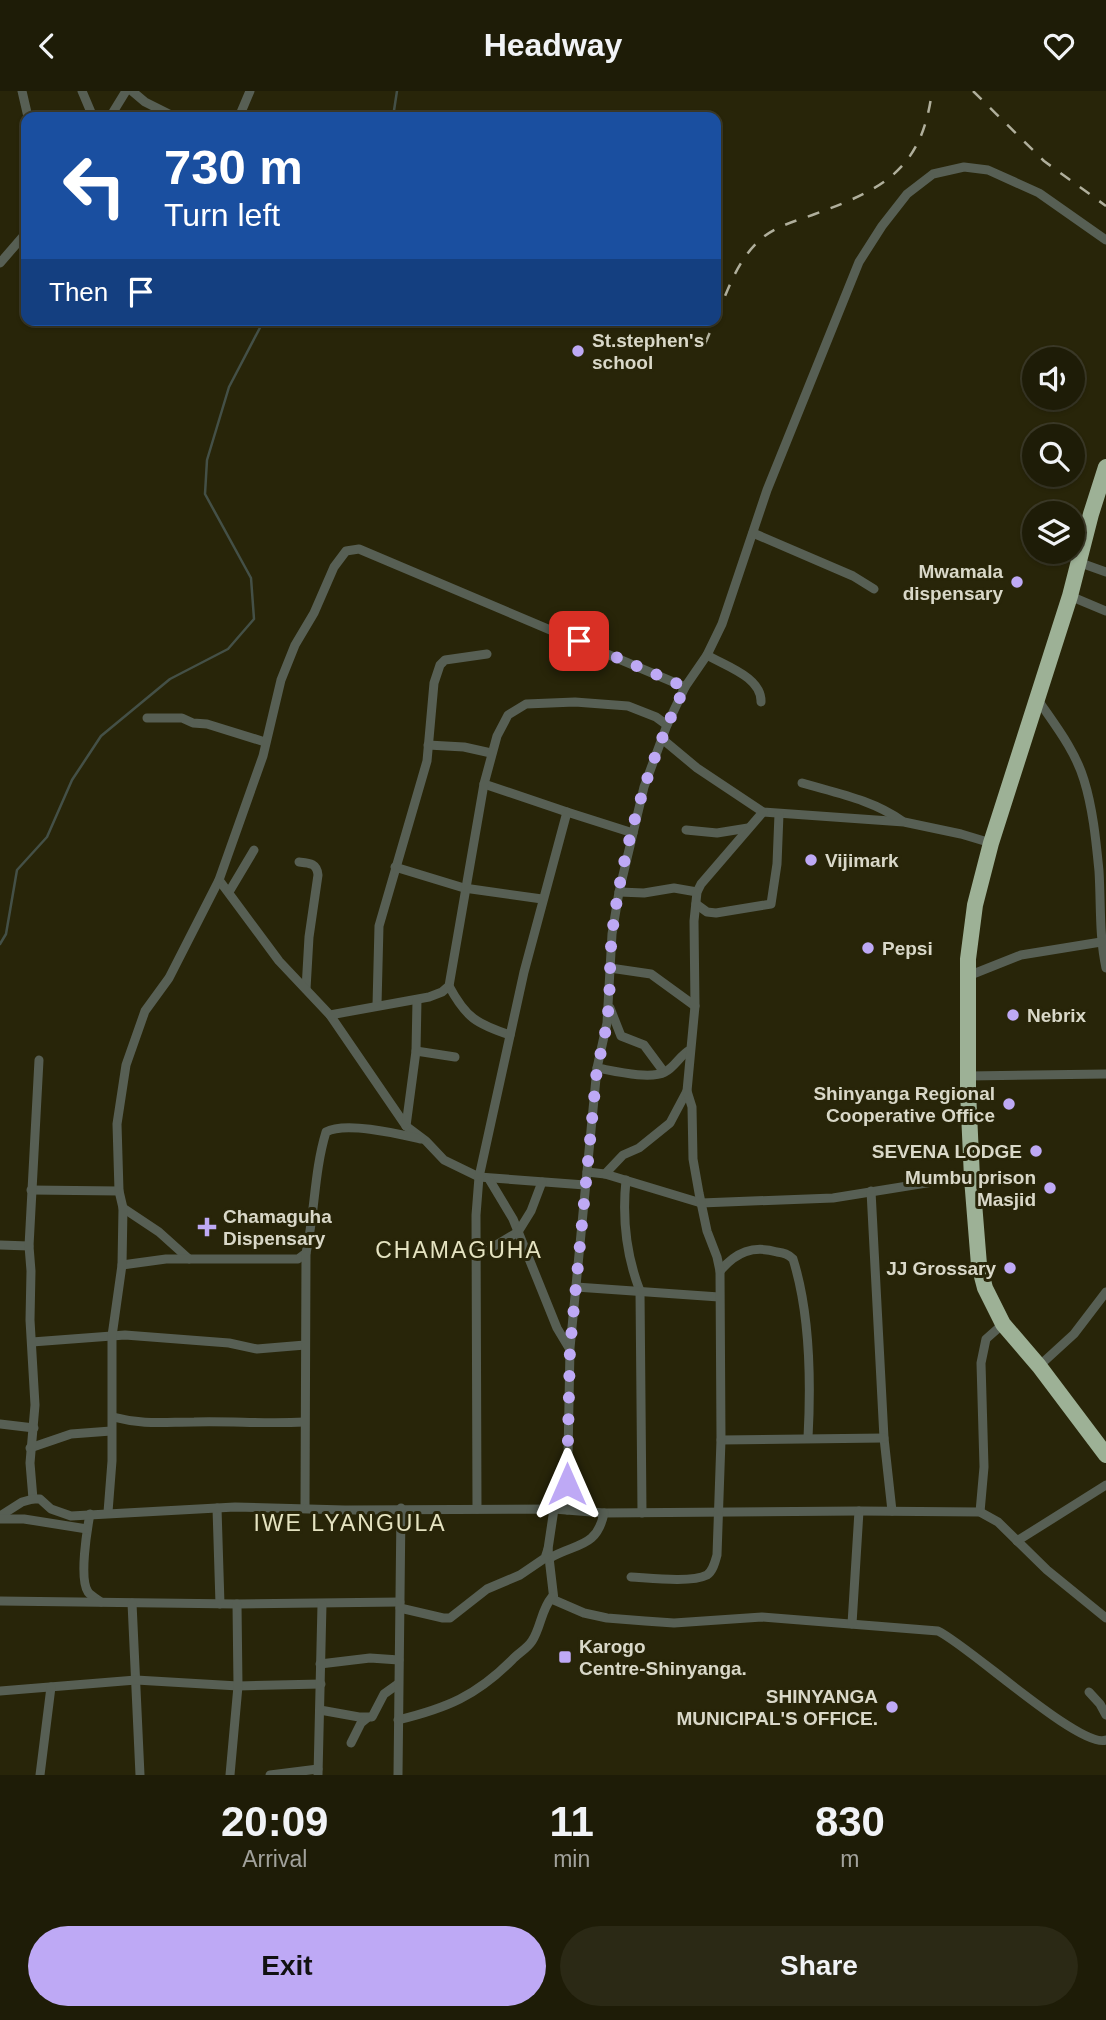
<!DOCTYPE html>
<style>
body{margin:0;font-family:Arial,sans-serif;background:#2b2915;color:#f1f3f6;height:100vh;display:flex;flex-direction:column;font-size:26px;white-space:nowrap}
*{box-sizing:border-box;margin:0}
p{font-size:23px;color:#a1a19b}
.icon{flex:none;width:38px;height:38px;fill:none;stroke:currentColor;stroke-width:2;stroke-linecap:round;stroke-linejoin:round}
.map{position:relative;height:1684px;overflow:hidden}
.sheet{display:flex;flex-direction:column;background:#1e1c07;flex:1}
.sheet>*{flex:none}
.hud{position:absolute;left:21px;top:21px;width:700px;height:214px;border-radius:14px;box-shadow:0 2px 5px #0004,0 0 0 2px #3c3a28;background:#1a4fa0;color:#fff;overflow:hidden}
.fabs{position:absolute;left:1022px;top:256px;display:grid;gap:14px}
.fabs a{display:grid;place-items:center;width:63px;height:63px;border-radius:50%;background:#1e1c07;box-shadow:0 2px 5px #0004,0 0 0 2px #3c3a28;font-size:35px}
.pin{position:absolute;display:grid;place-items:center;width:60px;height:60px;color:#fff;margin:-30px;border-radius:14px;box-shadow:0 4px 10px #0006}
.me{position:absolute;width:77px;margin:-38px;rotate:0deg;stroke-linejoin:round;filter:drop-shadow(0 0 5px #0008)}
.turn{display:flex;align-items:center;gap:24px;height:147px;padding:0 28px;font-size:32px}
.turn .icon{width:91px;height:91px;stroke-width:2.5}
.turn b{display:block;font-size:49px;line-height:60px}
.then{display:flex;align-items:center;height:66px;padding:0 28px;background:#0003;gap:14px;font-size:26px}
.eta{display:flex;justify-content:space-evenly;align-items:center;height:119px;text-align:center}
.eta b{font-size:42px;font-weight:800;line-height:49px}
.button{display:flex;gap:14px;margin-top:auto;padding:14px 28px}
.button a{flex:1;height:80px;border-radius:42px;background:#bea9f5;color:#111;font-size:28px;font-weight:800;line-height:80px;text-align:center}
.button a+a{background:#2b2915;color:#f1f3f6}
header{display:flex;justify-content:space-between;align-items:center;height:91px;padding:0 28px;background:#1e1c07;font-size:32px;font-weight:800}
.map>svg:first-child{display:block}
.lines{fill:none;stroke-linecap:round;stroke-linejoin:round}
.stream{stroke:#445047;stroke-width:2.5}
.street{stroke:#575f54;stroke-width:9}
.highway{stroke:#9db196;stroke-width:16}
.rail{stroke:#b0af9c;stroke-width:2.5;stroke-dasharray:12 12;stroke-linecap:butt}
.route{stroke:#bea9f5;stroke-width:12;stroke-dasharray:0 21.6}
.poi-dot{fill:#bea9f5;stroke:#282509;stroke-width:2.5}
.labels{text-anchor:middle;stroke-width:6;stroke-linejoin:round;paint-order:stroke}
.poi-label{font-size:19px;font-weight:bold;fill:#d9d8c8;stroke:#282509;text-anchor:start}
.quarter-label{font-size:23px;letter-spacing:2px;fill:#e5e3c1;stroke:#282509}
</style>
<header><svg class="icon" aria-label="back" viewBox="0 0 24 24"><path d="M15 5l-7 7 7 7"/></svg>Headway<svg class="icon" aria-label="heart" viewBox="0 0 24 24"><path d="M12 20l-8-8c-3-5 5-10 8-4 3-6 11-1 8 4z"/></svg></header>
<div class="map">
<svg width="1106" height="1684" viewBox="0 0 1106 1684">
<rect width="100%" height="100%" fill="#282509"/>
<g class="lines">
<g class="stream">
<polyline points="393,26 397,0"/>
<polyline points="0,853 6,843 17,779 47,746 72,689 101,645 170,588 228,558 254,528 251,487 205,403 207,369 229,296 264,229"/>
</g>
<g class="street">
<polyline points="22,0 28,26"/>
<polyline points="82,0 93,26"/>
<polyline points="132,0 145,11 175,26"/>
<polyline points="110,26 126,0"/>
<polyline points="239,26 250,0"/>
<polyline points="0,172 26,142"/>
<polyline points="753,442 853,485 874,498"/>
<polyline points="1078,471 1106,481"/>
<polyline points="1070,505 1106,520"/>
<path d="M707,564c18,11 55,22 54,47"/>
<path d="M1038,609c17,25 37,50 46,80 9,29 12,61 15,91 2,33 0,64 7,97"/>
<polyline points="147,627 182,627 193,632 207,633 265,651"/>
<polyline points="661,647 697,677 763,721 904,731 961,743 991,752"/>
<polyline points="428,654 464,656 491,662"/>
<path d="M802,692c34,10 71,17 100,38"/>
<polyline points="484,693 567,721"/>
<polyline points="686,739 717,742 748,737"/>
<path d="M299,771c10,1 18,1 19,13l-9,62 -3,52"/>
<polyline points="395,776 464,797 542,808"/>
<polyline points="219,789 279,870 330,924 406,1035 426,1050 444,1069 479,1086 585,1094"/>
<polyline points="229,801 254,759"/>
<polyline points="619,801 644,802 674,797 697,801"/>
<polyline points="696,813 707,821 716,822 771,813 777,773 779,723"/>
<polyline points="610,877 651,883 695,915"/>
<polyline points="968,885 1021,864 1101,851"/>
<path d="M449,895c17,32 28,38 61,49"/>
<polyline points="377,914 379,835 427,670 434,592 440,574 445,569 487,563"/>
<polyline points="610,917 621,945 644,954 664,981"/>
<polyline points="330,924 429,906 442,901 449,895 484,693 497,645 508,624 526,613 575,611 628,615 656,626 667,634"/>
<polyline points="416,960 455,966"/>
<path d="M597,977c17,3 53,12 68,4 10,-5 15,-17 25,-22"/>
<polyline points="968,985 1106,983"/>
<polyline points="406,1035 416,960 417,909"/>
<polyline points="587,1081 605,1083 701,1112 833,1107 945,1089 972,1087"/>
<polyline points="605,1083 623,1064 639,1057 670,1032 687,1000"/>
<polyline points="489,1088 513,1128 557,1237 569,1257"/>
<path d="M626,1089c-4,39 0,75 14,111l2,222"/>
<polyline points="31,1099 119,1100"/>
<polyline points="871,1100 884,1347 892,1420"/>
<polyline points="123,1117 159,1141 189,1168"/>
<polyline points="0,1154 29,1155"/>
<polyline points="476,1166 518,1141 531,1120 542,1091"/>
<path d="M122,1174l44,-6h132l8,-6c9,-40 8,-82 20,-121 19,-11 73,2 95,7"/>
<path d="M720,1180c16,-19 33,-26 57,-19 7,1 11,2 16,7 17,54 18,123 15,179"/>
<polyline points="576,1196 719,1206"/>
<polyline points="32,1251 125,1244 229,1252 257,1258 305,1254"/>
<polyline points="1039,1275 1074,1243 1106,1201"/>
<path d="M113,1326c30,8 51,5 81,5 37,-1 73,2 110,0"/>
<polyline points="0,1333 34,1337"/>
<polyline points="721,1349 884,1347"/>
<polyline points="30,1357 71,1343 111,1340"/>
<polyline points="33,1408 30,1372 35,1314 30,1229 31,1180 29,1155 39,969"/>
<polyline points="217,1417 220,1513"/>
<polyline points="305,1417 306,1162"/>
<polyline points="477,1418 476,1124 479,1086 524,881 567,721 633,742"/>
<polyline points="567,1419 570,1257 597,977 607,932 612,843 619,801 644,696 667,634 685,596 707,564 722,533 767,399 859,171 882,135 907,103 933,83 964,76 988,79 1039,102 1106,149"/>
<polyline points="108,1421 112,1370 112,1245 122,1174 123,1117 119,1100 117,1033 126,974 145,920 169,887 219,789 263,665 281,589 295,554 314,522 334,476 346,460 359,458 685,596"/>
<polyline points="980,1421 984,1376 981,1272 986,1248 1003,1233"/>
<path d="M90,1423c-3,16 -11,65 -2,78 3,4 9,7 13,10"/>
<polyline points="0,1425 22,1411 33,1408 40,1408 51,1418 71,1425 235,1416 345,1419 554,1418 604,1422 859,1420 980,1421 998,1431 1047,1479 1106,1527"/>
<polyline points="0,1428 24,1428 87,1438"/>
<polyline points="1017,1450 1106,1394"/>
<path d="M548,1458l6,51 30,13 23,5 38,3 29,2 88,-6 176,14c30,14 142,118 168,109"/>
<path d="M550,1467c26,-15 47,-10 54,-45"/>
<path d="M631,1486c19,1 60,6 76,-2 6,-4 8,-13 10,-20l4,-115 -1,-169 -3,-14 -10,-26 -8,-38 -6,-34 -1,-52 -5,-16 8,-85 -1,-85 3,-29 4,-8 62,-72"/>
<polyline points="0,1510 237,1513 400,1511"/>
<polyline points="132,1512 140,1684"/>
<polyline points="400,1517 443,1527 450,1527 487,1498 520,1484 545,1467 548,1458 554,1418"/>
<polyline points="852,1533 859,1420"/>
<polyline points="320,1573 370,1567 399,1569"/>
<polyline points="0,1600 136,1589 238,1595 321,1593"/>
<polyline points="1089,1601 1100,1613 1106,1624"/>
<polyline points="320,1619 359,1626 372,1626 384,1603 398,1593"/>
<path d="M398,1629c49,-12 78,-24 114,-60 6,-7 15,-11 20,-19 9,-14 9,-31 20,-44"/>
<polyline points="351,1652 361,1632 367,1627"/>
<polyline points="40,1684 51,1596"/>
<polyline points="230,1684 238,1595 237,1513"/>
<polyline points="270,1684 318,1678"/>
<polyline points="318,1684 322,1513"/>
<polyline points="398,1684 401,1417"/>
</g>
<polyline class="highway" points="1106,376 1091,423 1070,505 991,752 975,814 968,868 968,1000 972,1087 979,1174 985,1197 1003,1233 1039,1275 1106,1364"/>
<g class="rail">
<polyline points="973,0 1044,70 1106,115"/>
<path d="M716,227c12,-28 21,-58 45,-79 15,-13 35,-18 54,-25 68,-25 107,-44 117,-123"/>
<polyline points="705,253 715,229"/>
</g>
</g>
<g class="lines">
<path class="route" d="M567,1393l3,-136 27,-280c4,-16 8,-32 10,-47 4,-29 2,-58 5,-86 10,-85 35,-171 73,-248l-106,-46"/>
</g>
<g class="poi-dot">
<circle cx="578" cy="260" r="7"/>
<circle cx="1017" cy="491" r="7"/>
<circle cx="811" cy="769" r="7"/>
<circle cx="868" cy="857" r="7"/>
<circle cx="1013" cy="924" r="7"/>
<circle cx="1009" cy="1013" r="7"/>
<circle cx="1036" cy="1060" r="7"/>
<circle cx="1050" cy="1097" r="7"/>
<path d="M203.5 1125.5h7v7h7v7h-7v7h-7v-7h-7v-7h7z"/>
<circle cx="1010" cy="1177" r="7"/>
<rect x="558" y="1559" width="14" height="14" rx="3.5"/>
<circle cx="892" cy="1616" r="7"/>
</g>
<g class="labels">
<g class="poi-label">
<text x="592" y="256">St.stephen's<tspan x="592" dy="22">school</tspan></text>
<text x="1003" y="487" text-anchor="end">Mwamala<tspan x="1003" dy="22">dispensary</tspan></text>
<text x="825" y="776">Vijimark</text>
<text x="882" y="864">Pepsi</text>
<text x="1027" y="931">Nebrix</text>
<text x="995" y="1009" text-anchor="end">Shinyanga Regional<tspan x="995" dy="22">Cooperative Office</tspan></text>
<text x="1022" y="1067" text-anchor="end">SEVENA LODGE</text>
<text x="1036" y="1093" text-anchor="end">Mumbu prison<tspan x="1036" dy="22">Masjid</tspan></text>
<text x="223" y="1132">Chamaguha<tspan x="223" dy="22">Dispensary</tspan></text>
<text x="996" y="1184" text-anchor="end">JJ Grossary</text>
<text x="579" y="1562">Karogo<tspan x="579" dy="22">Centre-Shinyanga.</tspan></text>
<text x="878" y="1612" text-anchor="end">SHINYANGA<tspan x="878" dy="22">MUNICIPAL'S OFFICE.</tspan></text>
</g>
<g class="quarter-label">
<text x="459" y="1167">CHAMAGUHA</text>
<text x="350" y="1440">IWE LYANGULA</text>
</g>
</g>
</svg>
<div class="fabs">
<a><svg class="icon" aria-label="sound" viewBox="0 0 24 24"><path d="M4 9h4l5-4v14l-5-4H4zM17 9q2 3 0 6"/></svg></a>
<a><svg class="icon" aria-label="search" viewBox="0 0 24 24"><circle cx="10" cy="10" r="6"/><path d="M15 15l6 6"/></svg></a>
<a><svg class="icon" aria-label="layers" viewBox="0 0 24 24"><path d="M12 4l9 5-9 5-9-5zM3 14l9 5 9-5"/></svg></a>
</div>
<div class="pin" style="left:579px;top:550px;background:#d93025"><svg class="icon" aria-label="arrive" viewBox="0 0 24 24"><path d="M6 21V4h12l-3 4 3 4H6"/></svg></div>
<svg class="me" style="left:567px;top:1393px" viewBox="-20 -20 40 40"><path d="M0-17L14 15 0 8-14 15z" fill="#bea9f5" stroke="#fff" stroke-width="4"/></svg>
<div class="hud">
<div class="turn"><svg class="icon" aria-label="left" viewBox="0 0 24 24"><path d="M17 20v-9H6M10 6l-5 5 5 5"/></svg><div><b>730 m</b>Turn left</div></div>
<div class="then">Then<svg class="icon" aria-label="arrive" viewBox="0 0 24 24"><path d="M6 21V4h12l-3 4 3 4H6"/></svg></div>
</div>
</div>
<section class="sheet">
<div class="eta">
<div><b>20:09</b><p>Arrival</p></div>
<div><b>11</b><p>min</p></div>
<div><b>830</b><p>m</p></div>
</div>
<div class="button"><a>Exit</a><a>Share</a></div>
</section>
